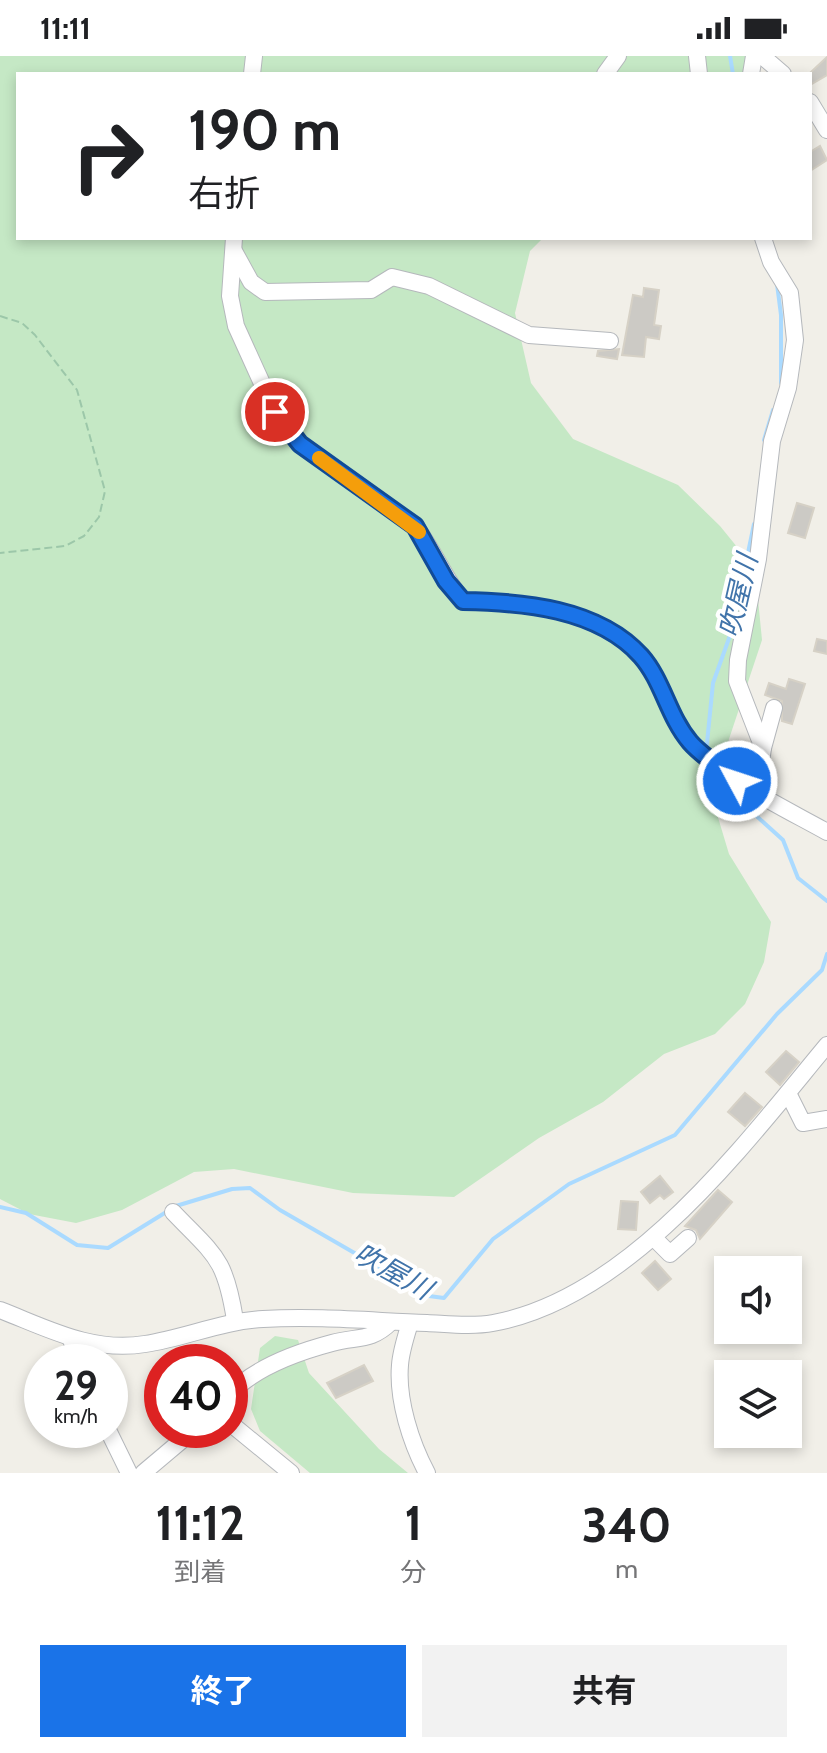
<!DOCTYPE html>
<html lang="ja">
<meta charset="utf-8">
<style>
body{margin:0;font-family:Cabin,"Noto Sans JP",sans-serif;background:#f2f2f2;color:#202124;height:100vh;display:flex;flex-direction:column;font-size:30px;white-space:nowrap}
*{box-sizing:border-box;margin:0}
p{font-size:26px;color:#757577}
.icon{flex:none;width:44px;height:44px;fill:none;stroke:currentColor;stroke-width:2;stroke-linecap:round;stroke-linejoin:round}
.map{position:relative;height:1417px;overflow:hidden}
.sheet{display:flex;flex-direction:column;background:#fff;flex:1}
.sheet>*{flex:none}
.hud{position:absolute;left:16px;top:16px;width:796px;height:168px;border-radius:0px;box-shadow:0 4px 12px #0003;background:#fff;color:#202124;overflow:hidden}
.controls{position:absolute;left:714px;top:1200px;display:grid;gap:16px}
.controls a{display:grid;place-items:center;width:88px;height:88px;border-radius:0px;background:#fff;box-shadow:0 4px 12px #0003;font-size:40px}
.speed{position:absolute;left:24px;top:1288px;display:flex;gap:16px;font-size:40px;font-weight:700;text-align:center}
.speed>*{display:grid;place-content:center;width:104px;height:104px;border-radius:50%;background:#fff;box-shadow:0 4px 12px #0003;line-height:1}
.speed small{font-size:20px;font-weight:400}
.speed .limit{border:12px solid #d22;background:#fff;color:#111}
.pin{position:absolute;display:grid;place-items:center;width:68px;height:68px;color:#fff;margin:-34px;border:4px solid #fff;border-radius:50%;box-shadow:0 2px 8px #0007}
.me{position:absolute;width:88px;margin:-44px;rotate:310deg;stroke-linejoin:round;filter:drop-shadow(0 0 6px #0008)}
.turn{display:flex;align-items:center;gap:28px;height:168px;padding:0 40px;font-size:36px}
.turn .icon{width:104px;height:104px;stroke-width:2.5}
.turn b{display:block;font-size:56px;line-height:68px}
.eta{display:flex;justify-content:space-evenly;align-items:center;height:136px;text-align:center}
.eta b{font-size:48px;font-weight:700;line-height:56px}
.button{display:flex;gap:16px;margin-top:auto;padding:16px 40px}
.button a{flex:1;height:92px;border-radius:0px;background:#1a73e8;color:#fff;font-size:32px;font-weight:700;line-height:92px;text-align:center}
.button a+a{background:#f2f2f2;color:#202124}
.status{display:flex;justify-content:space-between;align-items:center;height:56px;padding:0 40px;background:#fff;direction:ltr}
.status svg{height:22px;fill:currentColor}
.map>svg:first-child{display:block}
.green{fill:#c5e8c5}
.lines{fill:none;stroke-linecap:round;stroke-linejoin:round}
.stream{stroke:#aadaff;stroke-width:4}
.building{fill:#cccac5;stroke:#d6d1c6;stroke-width:2}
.minor-casing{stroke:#b5b8bc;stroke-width:18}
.path{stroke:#9cc7a9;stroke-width:2;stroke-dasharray:8 4;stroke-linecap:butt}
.minor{stroke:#fff;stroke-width:16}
.route-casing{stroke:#114b97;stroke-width:20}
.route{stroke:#1a73e8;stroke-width:14}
.slow{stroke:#f59e0b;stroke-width:14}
.labels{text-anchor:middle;stroke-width:8;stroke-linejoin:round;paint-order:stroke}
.water-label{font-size:28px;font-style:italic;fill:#4174aa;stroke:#fff}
</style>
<div class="status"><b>11:11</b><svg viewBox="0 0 49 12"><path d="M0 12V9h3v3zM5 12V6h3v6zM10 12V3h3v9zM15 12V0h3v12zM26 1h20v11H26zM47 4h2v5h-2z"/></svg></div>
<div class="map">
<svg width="827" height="1417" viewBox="0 0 827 1417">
<rect width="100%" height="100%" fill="#f1efe8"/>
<g class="green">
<polygon points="0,0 760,0 745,18 18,18 18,182 543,182 530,195 515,257 531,327 573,383 678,429 720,470 755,513 762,584 724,698 714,748 729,798 771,866 764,906 745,948 715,978 664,998 603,1046 539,1082 454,1141 353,1137 234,1113 194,1116 122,1154 76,1167 29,1158 0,1143"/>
<polygon points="275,1280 298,1284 309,1317 379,1393 408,1417 310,1417 260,1375 251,1353 260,1292"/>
</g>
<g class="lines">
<g class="stream">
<polyline points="730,0 733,18"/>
<polyline points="777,228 781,259 781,327"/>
<polyline points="764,384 773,354"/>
<polyline points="706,697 713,627 732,574 754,468"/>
<polyline points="705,706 703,717 713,730 752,756 783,784 798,822 827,845"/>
<polyline points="0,1151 26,1157 77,1189 108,1192 176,1150 232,1133 250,1132 280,1154 429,1240 444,1242 493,1183 569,1128 675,1079 777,958 822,914 827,898"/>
</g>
</g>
<g class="building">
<polygon points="827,1 827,19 810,29 810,17"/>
<polygon points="820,90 827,104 810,115 810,96"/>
<polygon points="644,232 659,234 654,269 661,270 659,283 646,281 644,301 622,299 633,239 643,241"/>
<polygon points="619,293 617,303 597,300 598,295"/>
<polygon points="797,447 814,452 805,482 788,477"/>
<polygon points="817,583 827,585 827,598 814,595"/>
<polygon points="789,623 805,628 792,668 782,665 782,645 765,639 769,627 786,633"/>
<polygon points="786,995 799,1006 780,1029 766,1016"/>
<polygon points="745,1037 762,1051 745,1070 728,1056"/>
<polygon points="660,1120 673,1136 664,1143 660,1139 650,1147 641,1136"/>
<polygon points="718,1134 732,1146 700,1183 696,1174 685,1170"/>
<polygon points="621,1145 638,1146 636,1174 618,1173"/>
<polygon points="655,1205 671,1223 658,1234 642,1217"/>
<polygon points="364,1309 373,1325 336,1342 327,1327"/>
</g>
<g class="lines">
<defs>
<g id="minor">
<polyline points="697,0 699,18"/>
<polyline points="762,0 783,18"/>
<polyline points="252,18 254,0"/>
<polyline points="605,18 618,0"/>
<polyline points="751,18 754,0"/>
<polyline points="810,46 827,74"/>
<path d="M234,182l-4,58 6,30 39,86 25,32 115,82c19,24 29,52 48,75 67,1 154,10 192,75 12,21 18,45 34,65 29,36 97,68 138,91"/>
<polyline points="234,195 251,226 265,236 371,234 392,221 429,230 529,279 610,285"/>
<polyline points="763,692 774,652"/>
<polyline points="757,736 763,692 737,625 738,604 758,503 772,385 788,332 795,284 790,237 771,206 763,182"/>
<polyline points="788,1037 803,1067 827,1063"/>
<path d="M173,1156c42,44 52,45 62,108"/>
<polyline points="654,1182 670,1198 688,1182"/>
<path d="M0,1254c47,18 92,43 145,34 40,-6 77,-23 118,-25 55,-3 109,2 164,4 21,1 45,4 66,0 137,-25 250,-177 334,-278"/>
<path d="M410,1267c-4,13 -9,28 -10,42 -3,35 11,78 27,108"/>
<polyline points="71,1284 80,1306"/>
<path d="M230,1338c25,-27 68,-42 102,-51 25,-7 39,-1 59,-21"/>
<polyline points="230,1367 291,1417"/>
<polyline points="108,1374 129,1417"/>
<polyline points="143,1417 194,1374"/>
</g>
</defs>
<use href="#minor" class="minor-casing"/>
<polyline class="path" points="0,260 22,267 35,279 77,334 105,435 99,461 84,480 65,490 0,497"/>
<use href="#minor" class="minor"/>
</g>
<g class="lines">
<defs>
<path id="route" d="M275,356l25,32 115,82 31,55 17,20c59,1 135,7 178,55 22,25 27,60 49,86 12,14 32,26 47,39"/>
</defs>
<use href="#route" class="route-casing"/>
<use href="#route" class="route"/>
<polyline class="slow" points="319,402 419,476"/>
</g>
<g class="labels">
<g class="water-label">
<text transform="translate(738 540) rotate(-77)" y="10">吹屋川</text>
<text transform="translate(393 1215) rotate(29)" y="10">吹屋川</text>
</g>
</g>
</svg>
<div class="controls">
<a><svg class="icon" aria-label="sound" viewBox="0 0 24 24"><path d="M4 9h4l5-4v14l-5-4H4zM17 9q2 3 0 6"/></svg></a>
<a><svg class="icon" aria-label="layers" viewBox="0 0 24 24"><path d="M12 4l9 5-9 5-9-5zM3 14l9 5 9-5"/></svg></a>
</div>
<div class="speed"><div>29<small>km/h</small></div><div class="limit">40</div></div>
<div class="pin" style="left:275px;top:356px;background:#d93025"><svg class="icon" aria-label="arrive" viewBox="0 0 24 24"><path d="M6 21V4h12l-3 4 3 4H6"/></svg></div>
<svg class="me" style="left:737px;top:725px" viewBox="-20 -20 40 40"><circle r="17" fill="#1a73e8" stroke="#fff" stroke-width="3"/><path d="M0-11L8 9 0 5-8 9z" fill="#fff"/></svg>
<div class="hud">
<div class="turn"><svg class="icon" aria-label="right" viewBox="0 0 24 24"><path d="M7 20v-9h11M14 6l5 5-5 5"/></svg><div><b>190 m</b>右折</div></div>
</div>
</div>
<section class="sheet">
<div class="eta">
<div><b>11:12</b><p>到着</p></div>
<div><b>1</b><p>分</p></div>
<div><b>340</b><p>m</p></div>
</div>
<div class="button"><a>終了</a><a>共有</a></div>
</section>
